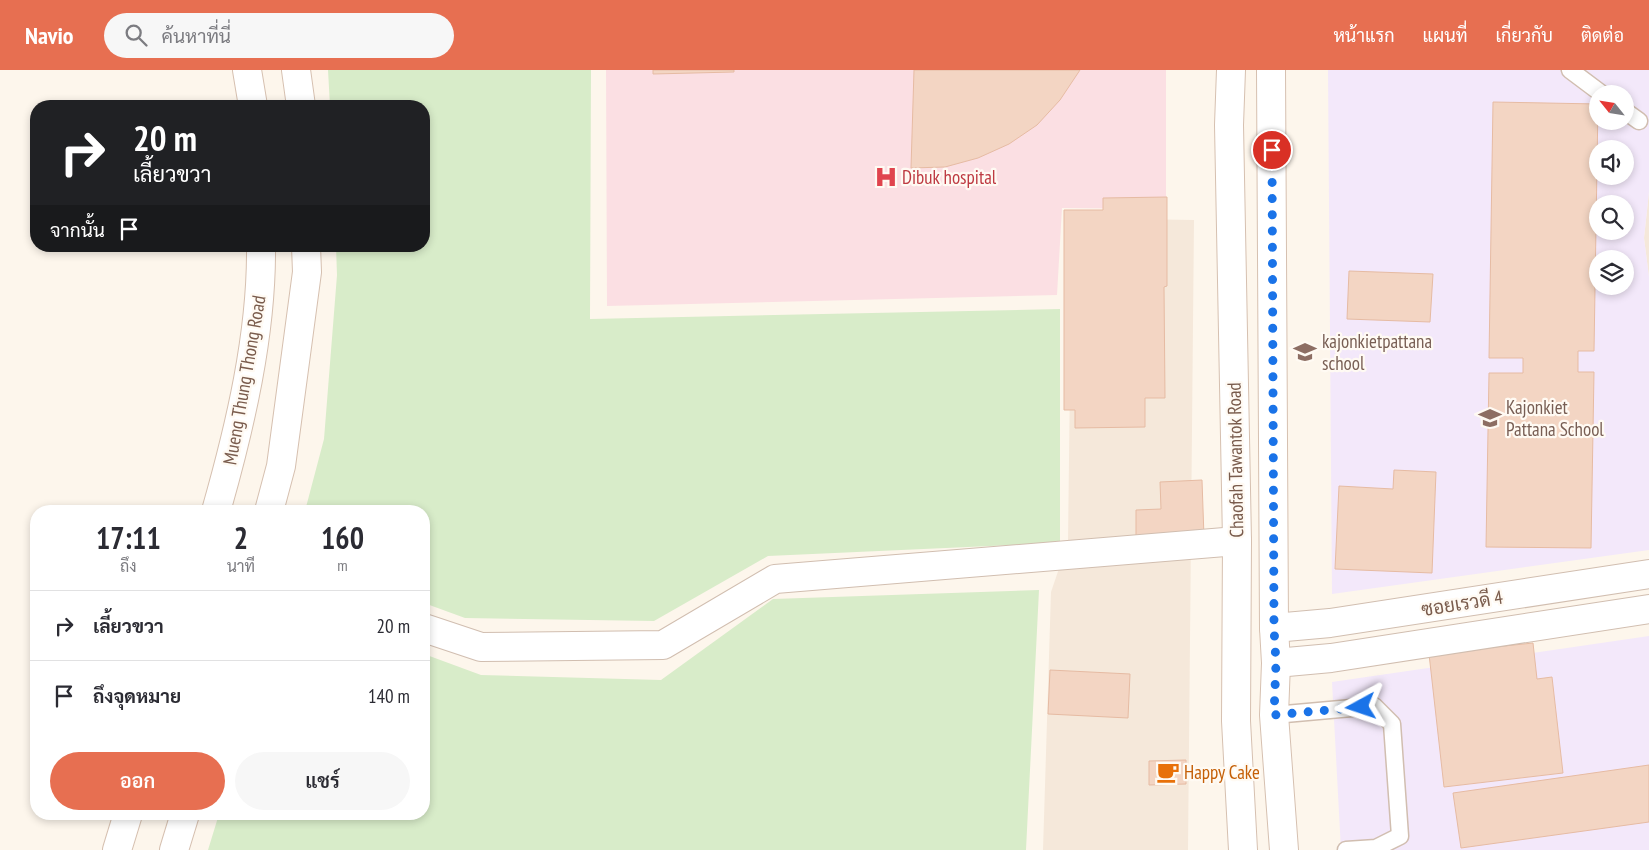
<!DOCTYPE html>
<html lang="th">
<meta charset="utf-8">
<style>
body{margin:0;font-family:"PT Sans Narrow",Sarabun,sans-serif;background:#f7f7f7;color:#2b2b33;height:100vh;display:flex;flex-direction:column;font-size:19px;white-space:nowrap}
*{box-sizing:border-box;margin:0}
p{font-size:16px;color:#7c7c81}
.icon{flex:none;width:28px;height:28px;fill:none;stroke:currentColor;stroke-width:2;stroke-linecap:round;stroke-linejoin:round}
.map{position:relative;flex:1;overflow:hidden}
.side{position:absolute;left:30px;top:435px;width:400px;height:315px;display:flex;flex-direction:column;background:#fff;border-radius:20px;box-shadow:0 2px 8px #0003}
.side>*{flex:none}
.guide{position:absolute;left:30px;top:30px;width:400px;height:152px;border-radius:20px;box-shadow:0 2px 8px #0003;background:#202124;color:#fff;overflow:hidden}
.needle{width:32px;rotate:300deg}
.buttons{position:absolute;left:1589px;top:15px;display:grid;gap:10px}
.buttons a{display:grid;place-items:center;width:45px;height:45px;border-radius:50%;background:#fff;box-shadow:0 2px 8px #0003;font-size:25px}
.pin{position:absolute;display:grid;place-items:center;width:42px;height:42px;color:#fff;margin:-21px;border:2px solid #fff;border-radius:50%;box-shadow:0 1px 5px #0007}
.me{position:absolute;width:55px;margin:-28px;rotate:265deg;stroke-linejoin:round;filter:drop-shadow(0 0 4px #0008)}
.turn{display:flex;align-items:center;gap:18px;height:105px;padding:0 20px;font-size:22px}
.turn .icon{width:65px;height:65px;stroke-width:2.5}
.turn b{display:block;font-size:35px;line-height:42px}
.then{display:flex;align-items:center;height:48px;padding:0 20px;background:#0003;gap:10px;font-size:19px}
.eta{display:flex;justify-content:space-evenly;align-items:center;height:85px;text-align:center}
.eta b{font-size:30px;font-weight:600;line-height:35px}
.button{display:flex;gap:10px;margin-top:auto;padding:10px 20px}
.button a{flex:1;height:58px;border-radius:30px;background:#e76f51;color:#fff;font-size:20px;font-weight:600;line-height:58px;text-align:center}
.button a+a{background:#f7f7f7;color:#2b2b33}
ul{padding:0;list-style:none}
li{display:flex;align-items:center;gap:15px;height:70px;padding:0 20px;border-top:1px solid #e1e1e2}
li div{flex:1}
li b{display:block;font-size:19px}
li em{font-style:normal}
header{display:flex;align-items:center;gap:30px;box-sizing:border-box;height:70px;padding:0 25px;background:#e76f51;color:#fff}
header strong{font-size:24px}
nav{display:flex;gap:28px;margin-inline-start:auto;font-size:18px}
.search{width:350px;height:45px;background:#f7f7f7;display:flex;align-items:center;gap:12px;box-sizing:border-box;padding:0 18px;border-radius:28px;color:#7c7c81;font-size:19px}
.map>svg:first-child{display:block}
.residential{fill:#f5e8da}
.education{fill:#f3e8fa;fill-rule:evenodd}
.medical{fill:#fbdfe3}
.grass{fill:#d8ecc9}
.building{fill:#f3d5c3;stroke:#e6bba3}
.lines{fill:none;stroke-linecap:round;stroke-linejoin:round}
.lane-casing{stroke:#d1beb0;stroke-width:19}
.street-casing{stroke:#d1beb0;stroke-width:30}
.secondary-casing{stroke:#d6c0b0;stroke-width:30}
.lane{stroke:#fff;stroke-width:16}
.street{stroke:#fff;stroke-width:28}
.secondary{stroke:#fff;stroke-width:28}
.route{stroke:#1a73e8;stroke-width:9;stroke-dasharray:0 16.2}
.labels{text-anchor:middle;stroke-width:4.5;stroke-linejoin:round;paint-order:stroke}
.health-label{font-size:19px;fill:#be3a42;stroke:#fffaf3;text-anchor:start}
.education-label{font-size:19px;fill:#785e54;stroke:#fffaf3;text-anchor:start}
.street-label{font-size:19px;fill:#7a5c4d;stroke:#fffaf3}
.food-label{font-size:19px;fill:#c56008;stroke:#fffaf3;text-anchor:start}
</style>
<header>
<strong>Navio</strong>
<div class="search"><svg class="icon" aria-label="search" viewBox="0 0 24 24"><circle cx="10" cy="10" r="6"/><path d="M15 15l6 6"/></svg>ค้นหาที่นี่</div>
<nav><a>หน้าแรก</a><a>แผนที่</a><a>เกี่ยวกับ</a><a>ติดต่อ</a></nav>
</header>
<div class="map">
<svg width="1649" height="780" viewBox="0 0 1649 780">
<rect width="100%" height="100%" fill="#fdf6ec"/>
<g class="residential">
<polygon points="1649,122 1649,207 1644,168"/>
<polygon points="1072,148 1194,150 1188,780 1043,780 1051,522 1068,472"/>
</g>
<g class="education">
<path d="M1328,0h321v122l-5,46 5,39v273l-317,44zM1598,24h27v27h-27zM1598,79h27v27h-27zM1598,134h27v27h-27zM1598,189h27v27h-27z"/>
<polygon points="1649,566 1649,780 1341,780 1332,612"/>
</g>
<polygon class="medical" points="606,0 1166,0 1166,139 1062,138 1057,225 607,236"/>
<g class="grass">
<polygon points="328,0 591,0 590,249 1060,239 1060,473 768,486 654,551 465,548 424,533 424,441 305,441 324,369 337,205 336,176 424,176 424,36 330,36"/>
<polygon points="1039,520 1026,780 208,780 219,744 424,744 424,584 481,605 661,610 773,529"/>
</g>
<g class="building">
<polygon points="653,0 734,0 734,2 653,4"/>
<polygon points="914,0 1080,0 1060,30 1037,55 1009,74 978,88 945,97 911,98"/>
<polygon points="1493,32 1598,34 1594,281 1578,281 1578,302 1594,302 1591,478 1486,477 1489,303 1523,303 1523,288 1489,288"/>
<polygon points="1167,127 1167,216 1164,217 1165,328 1145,328 1145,357 1075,358 1075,340 1064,340 1064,140 1103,140 1103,128"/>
<polygon points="1349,201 1433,204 1430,252 1347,249"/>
<polygon points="1394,400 1436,402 1432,503 1335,499 1339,416 1393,419"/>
<polygon points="1202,410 1204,467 1136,469 1136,440 1161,439 1160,412"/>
<polygon points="1533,573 1537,609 1552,607 1563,703 1444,717 1429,584"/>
<polygon points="1050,600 1130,604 1128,648 1048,644"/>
<polygon points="1186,690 1186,714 1149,715 1149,691"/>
<polygon points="1649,695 1649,752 1461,778 1453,723"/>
</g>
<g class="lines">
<defs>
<g id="lane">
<polyline points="1570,0 1602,24"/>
<polyline points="1625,41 1639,51"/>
<polyline points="1274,645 1374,636 1392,654 1400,766 1376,778 1346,780"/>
</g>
<g id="street">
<polyline points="424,558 481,577 663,575 775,509 1237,471"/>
<polyline points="1274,558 1330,553 1649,504"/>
<polyline points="1276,593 1331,588 1649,539"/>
</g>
<g id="secondary">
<polyline points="247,0 253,36"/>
<polyline points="296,0 301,36"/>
<polyline points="1231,0 1229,55 1237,471 1236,651 1243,780"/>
<polyline points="1271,0 1274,558 1276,593 1274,645 1284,780"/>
<path d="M216,441c24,-84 46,-177 45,-265"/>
<polyline points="269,441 281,396 307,202 306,176"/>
<polyline points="117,780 128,744"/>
<polyline points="174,780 185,744"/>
</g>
</defs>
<use href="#lane" class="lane-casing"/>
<use href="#street" class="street-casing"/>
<use href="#secondary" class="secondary-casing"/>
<use href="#lane" class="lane"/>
<use href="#street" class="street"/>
<use href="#secondary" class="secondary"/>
</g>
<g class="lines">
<polyline class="route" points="1272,80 1274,558 1276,593 1274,645 1361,637"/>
</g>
<defs>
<symbol id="hospital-bare" viewBox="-9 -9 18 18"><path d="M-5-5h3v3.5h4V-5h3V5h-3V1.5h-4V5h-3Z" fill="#e0444e" stroke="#fffaf3" stroke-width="2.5" paint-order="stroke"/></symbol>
<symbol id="school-bare" viewBox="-9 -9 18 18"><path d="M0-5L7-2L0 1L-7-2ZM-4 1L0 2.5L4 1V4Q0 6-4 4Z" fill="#8d6e63" stroke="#fffaf3" stroke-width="2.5" paint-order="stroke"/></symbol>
<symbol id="cafe-bare" viewBox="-9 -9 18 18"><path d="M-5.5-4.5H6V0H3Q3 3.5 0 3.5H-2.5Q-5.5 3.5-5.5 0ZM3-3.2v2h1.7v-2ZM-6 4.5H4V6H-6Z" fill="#e8710a" stroke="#fffaf3" stroke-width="2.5" paint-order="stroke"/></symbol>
</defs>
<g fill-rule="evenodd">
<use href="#hospital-bare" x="870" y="91" width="32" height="32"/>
<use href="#school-bare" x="1289" y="266" width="32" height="32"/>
<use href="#school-bare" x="1474" y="332" width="32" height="32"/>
<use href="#cafe-bare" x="1152" y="686" width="32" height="32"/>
</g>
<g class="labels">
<g class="health-label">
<text x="902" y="114">Dibuk hospital</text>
</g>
<g class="education-label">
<text x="1322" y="278">kajonkietpattana<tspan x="1322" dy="22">school</tspan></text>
<text x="1506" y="344">Kajonkiet<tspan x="1506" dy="22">Pattana School</tspan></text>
</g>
<g class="street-label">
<text transform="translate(244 310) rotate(-80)" y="7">Mueng Thung Thong Road</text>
<text transform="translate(1235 390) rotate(-91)" y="7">Chaofah Tawantok Road</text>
<text transform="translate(1462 533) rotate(-9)" y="7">ซอยเรวดี 4</text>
</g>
<g class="food-label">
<text x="1184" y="709">Happy Cake</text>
</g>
</g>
</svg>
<div class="buttons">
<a><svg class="needle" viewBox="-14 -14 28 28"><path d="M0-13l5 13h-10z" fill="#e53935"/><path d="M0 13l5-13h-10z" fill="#7c7c81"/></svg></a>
<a><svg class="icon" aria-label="sound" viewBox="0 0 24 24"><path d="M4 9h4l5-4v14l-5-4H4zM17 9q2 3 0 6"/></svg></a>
<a><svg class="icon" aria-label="search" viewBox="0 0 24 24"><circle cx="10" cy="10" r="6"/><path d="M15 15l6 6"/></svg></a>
<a><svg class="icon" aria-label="layers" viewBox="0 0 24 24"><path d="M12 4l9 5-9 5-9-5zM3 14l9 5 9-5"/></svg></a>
</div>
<div class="pin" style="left:1272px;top:80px;background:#d93025"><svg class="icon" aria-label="arrive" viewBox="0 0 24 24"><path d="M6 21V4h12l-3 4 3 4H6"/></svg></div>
<svg class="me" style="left:1361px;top:637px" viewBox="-20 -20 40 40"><path d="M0-17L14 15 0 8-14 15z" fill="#1a73e8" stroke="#fff" stroke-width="4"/></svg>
<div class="guide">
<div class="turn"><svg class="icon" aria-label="right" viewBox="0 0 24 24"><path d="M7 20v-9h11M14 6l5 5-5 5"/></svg><div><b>20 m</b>เลี้ยวขวา</div></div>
<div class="then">จากนั้น<svg class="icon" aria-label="arrive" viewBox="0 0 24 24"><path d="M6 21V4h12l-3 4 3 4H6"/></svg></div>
</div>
<section class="side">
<div class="eta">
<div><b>17:11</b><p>ถึง</p></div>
<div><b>2</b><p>นาที</p></div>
<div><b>160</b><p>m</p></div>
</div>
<ul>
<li><svg class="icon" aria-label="right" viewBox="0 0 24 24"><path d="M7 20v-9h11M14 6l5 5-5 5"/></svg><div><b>เลี้ยวขวา</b></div><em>20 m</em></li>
<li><svg class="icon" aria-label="arrive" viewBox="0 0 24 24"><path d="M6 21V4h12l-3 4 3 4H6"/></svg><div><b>ถึงจุดหมาย</b></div><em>140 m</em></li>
</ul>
<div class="button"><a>ออก</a><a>แชร์</a></div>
</section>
</div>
